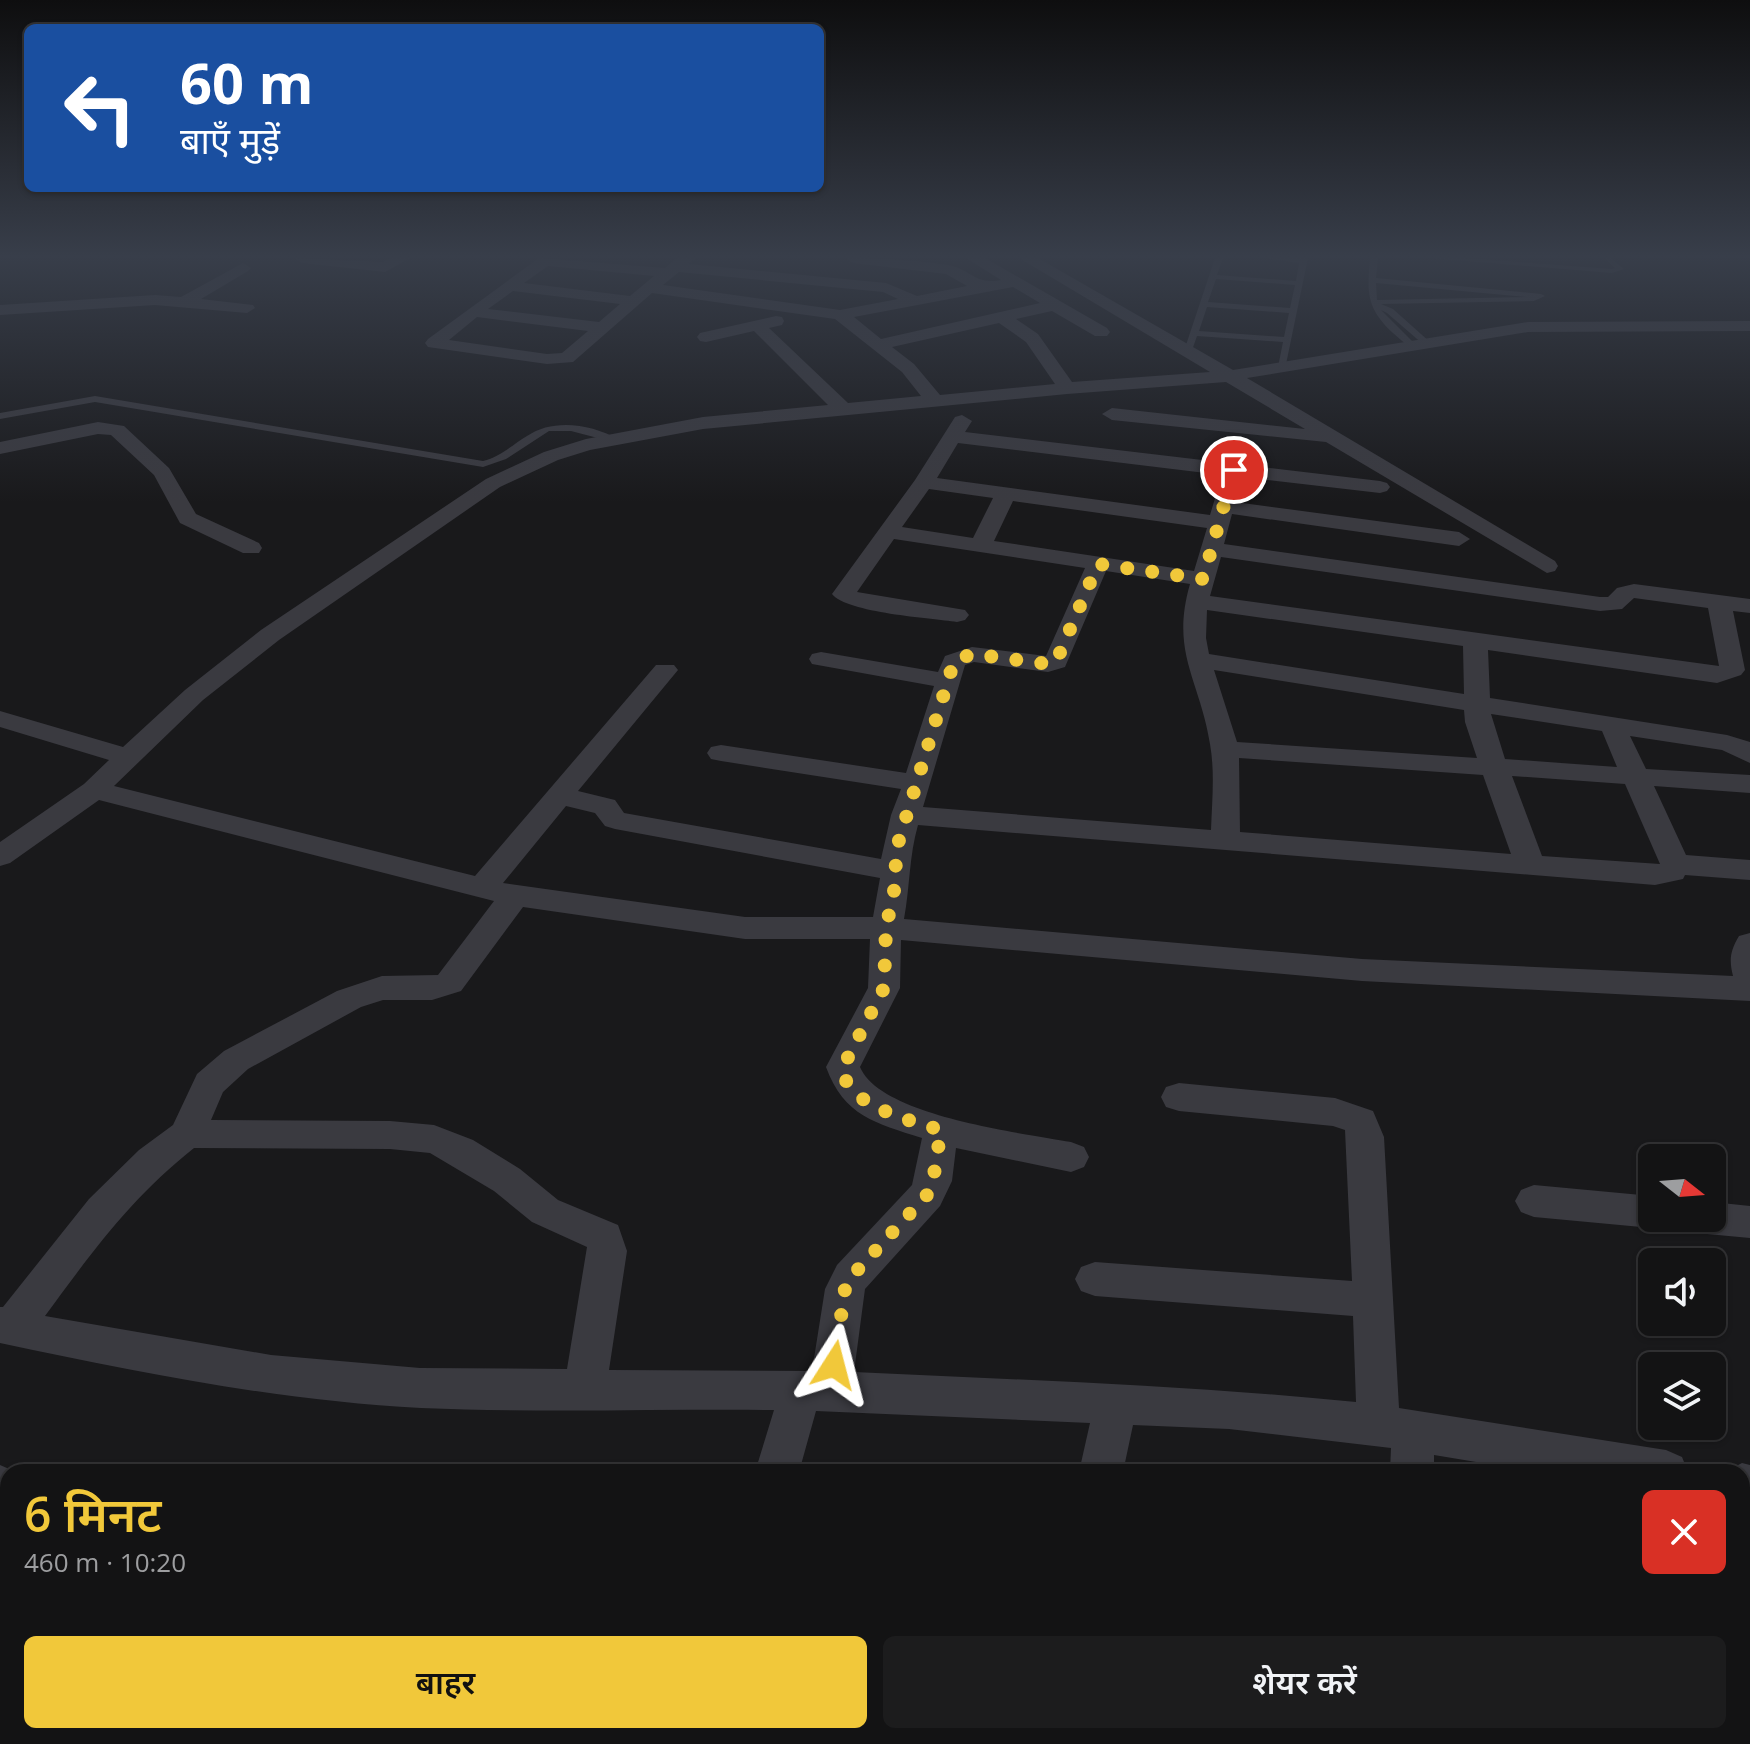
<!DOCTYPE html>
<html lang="hi">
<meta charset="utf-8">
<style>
body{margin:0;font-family:"Open Sans","Noto Sans Devanagari",sans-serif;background:#1c1c1d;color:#f1f3f6;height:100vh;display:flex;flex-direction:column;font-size:30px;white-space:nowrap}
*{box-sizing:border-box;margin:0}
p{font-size:26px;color:#9d9ea0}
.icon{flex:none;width:44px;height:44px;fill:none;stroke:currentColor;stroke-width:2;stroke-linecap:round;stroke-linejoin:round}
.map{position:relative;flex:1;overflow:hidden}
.details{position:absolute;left:0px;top:1464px;width:1750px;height:280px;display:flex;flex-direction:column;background:#131314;border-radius:24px 24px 0 0;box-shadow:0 2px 6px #0004,0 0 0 2px #323234}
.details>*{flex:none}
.banner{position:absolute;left:24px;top:24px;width:800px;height:168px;border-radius:12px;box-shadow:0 2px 6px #0004,0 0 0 2px #323234;background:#1a4fa0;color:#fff;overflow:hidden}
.needle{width:52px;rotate:107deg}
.fabs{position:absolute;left:1638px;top:1144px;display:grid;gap:16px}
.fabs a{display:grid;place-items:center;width:88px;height:88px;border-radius:12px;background:#131314;box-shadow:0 2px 6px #0004,0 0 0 2px #323234;font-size:40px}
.pin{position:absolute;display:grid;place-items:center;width:68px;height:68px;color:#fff;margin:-34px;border:4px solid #fff;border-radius:50%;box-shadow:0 2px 8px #0007}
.me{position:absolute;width:88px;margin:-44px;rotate:9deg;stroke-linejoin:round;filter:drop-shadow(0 0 6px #0008)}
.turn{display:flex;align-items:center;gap:28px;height:168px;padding:0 24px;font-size:36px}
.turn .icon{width:104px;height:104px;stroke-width:2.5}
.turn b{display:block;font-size:56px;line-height:68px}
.round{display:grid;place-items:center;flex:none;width:84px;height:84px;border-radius:12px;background:#1c1c1d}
.headline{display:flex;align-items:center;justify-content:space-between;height:136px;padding:0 24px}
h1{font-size:48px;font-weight:600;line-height:60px;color:#f1c83a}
.action{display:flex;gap:16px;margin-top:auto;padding:16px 24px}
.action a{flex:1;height:92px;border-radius:12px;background:#f1c83a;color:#111;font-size:32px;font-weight:600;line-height:92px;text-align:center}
.action a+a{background:#1c1c1d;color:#f1f3f6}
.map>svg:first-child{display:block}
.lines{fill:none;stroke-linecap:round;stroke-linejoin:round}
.service{fill:#3a3a40;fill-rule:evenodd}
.minor{fill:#3a3a40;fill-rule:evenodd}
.route{stroke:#f1c83a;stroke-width:14;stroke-dasharray:0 25.2}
</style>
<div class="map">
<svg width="1750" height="1744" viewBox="0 0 1750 1744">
<rect width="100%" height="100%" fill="#19191b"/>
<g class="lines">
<g class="service">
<path d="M1215,258h8l-6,17 79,6 3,-18 -34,-5h43l-23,111 -7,-2 5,-25 -86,-6 -6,17 -7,-2zM1216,279l79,6 -5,23 -82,-6zM1207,307l82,6 -5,24 -85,-6z"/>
<path d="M1370,258h8l-2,20 165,16 4,2 -11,5 -153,3 12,5 38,34 -7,2 -37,-32 -6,-3 34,34v4h-3c-7,-4 -13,-10 -19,-15 -27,-25 -26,-41 -23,-75zM1376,283l150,14 -149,3z"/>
<polygon points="1430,258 1464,258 1612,269 1615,268 1604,258 1611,258 1624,269 1612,273"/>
<path d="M95,396l388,65c17,-4 29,-16 44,-25 26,-18 64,-12 91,3l-5,3 -42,-11h-22l-43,28 -23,8 -388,-65 -95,17v-6z"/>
</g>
<g class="minor">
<polygon points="294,258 383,262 390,258 410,258 385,272 302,263"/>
<path d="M539,258l126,10 12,-10h18l-6,6 197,19 31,13 50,-10 -21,-12 -93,-11 -8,-5c35,0 69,2 103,7 23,4 26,20 53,15l-35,-22h19l122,70 3,4 -3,4h-12l-43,-25 -36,8 22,15 34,48 138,-10 -191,-114h19l195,112 295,-48 222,-1v10l-222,1 -281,46 308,183 3,5 -3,5 -8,2 -221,-131 -214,-22 -10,-6 10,-6 193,21 -79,-47 -159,12 -364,35 -113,21 -32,10 -58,27 -221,153 -76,60 -89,86 361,90 181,-211h18l4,5 -100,121 37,9 9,13 257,46 10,-44 10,-26 -180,-28 -10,-2 -4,-6 4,-6 10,-2 185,28 28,-87 -122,-22 -3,-5 3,-5 9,-2 117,20 7,-16 27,-9 74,9 39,-88 -191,-29 -37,53 108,18 4,5 -4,5 -8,2c-26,-4 -110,-9 -125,-28l83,-114 40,-63 7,-2 10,6 -7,11 415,49 7,2 3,4 -3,4 -7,2 -138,-16 -7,25 224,30 11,7 -11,7 -227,-32 -8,30 376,53h8l9,-9 17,-4 116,15v14l-17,-2 12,59 -4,5 -24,8 -229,-33 2,48 237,37 23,7v21l-28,-13 -92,-14 16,33 104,6v18l-96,-7 32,69 64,5v20l-65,-5 -2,4 -28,6 -737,-60c-9,31 -8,62 -14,94l458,40 371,17c-4,-16 -3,-25 6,-40l11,-3v68l-388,-20 -461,-41 -1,48 -40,79c20,49 162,66 211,75l13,5 5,10 -5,10 -13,5 -115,-24 -4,33 -12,25 -75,83 -11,83c168,8 334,13 502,30l-3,-86 -258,-20 -14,-5 -6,-12 6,-12 14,-5 257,19 -7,-151 -12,-4 -154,-15 -13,-4 -5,-10 5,-10 13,-4 156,15 38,13 11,26 15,271 267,42 16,7 6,15h-151l-103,-17v17h-44l1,-24 -162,-19 -96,-4 -10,47h-44l11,-49 -274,-12 -17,61h-44l19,-62c-118,-1 -236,3 -353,-2 -142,-7 -283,-36 -421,-65v-36h3l86,-108 50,-49 34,-25 24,-51 27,-23 113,-60 45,-15 56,-1 56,-74 -395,-101 -89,63 -10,3v-24l84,-58 25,-24 -109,-33v-16l123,36 62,-57 76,-60 225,-151 58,-27 42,-13 117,-22 125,-12 -74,-74 -48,11 -6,-1 -3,-4 3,-4 76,-17 6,1 2,4 -2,4 -13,3 79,75 73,-7 -19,-24 -67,-53 -183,-26 -79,69 -26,2 -119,-17 -3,-4 3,-4zM548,266l106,10 -24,20 -106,-13zM679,272l204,20 15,7 -58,11 -177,-25zM1013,287l27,16 -159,36 -27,-22zM513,291l107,13 -21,18 -111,-13zM477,317l111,14 -26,22 -15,1 -98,-14zM999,323l27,19 29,42 -115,11 -26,-31 -22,-17zM958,443l264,32 -12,40 -273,-37zM929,489l64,9 -20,40 -71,-11zM1013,501l194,27 -13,43 -200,-30zM1221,557l379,54 22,-2 12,-11 74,10 11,58 -509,-70zM1106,571l84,13c-20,69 10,96 20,160 5,28 2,58 1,86l-288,-23 42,-142 9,-3 74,10 17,-5zM1207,610l256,36 1,48 -255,-40 -3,-16zM1214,670l250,40 1,12 12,36 -240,-16zM1491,714l111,17 15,36 -112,-8zM1239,758l244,17 28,79 -271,-22zM1512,776l113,8 35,80 -118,-8zM566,806l29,7 10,13 10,3 265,49 -7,39h-128l-242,-34zM523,907l222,32h125l-2,49 -42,79c18,49 49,56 96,71l-10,47 -75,80 -12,24 -13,82 -203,-1 18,-119 -9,-26 -60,-25 -38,-31 -47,-29 -39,-15 -44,-4 -179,-1 12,-28 25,-23 113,-62 22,-7h49l29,-9zM194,1148l196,1 40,4 64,38 38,31 55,25 -20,122 -147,-1 -149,-13 -226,-39c47,-64 86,-118 149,-168z"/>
<polygon points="243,263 251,268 248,271 201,299 253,305 255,308 247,313 155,305 0,315 0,305 155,295 181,297"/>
<polygon points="98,422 124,426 169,468 196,514 259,543 262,548 259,553 243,553 180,523 154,475 111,435 98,434 0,454 0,442"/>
<polygon points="1534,1185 1652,1196 1652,1218 1668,1218 1665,1223 1652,1228 1534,1217 1521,1212 1515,1201 1521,1190"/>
<polygon points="1712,1202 1750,1206 1750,1238 1707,1234 1693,1229 1688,1218 1712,1218"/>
<polygon points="1742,1463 1750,1465 1750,1509 1742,1507 1742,1472 1725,1472"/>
<polygon points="0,1465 16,1472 8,1472 8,1516 0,1513"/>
<polygon points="13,1736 66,1736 63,1744 10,1744"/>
<polygon points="258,1736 314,1736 317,1744 261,1744"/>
<polygon points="1000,1736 1050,1736 1047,1744 997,1744"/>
<polygon points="1574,1736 1650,1736 1653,1744 1577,1744"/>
</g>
</g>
<linearGradient id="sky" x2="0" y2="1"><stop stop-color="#0e0e0f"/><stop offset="0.51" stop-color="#383e4a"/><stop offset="1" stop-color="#383e4a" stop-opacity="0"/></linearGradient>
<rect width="1750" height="502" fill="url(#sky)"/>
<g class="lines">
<path class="route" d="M834,1365l11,-76 6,-12 76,-82 6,-14 8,-51c-30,-9 -99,-26 -98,-63l41,-79 2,-60 8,-37 3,-44 57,-186 18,-7 76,10 8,-2 42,-98 105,15 31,-109"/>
</g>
</svg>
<div class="fabs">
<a><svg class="needle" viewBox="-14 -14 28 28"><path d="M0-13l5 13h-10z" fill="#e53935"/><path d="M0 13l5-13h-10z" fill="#9d9ea0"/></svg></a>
<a><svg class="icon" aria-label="sound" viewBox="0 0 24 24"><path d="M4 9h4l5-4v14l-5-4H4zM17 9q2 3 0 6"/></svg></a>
<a><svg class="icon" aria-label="layers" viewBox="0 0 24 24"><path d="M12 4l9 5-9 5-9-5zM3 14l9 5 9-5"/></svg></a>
</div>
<div class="pin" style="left:1234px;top:470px;background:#d93025"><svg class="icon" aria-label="arrive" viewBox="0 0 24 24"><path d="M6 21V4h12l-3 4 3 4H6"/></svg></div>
<svg class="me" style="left:834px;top:1365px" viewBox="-20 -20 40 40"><path d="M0-17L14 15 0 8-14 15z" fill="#f1c83a" stroke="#fff" stroke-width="4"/></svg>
<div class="banner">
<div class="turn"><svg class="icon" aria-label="left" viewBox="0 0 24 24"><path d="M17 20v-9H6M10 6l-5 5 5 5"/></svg><div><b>60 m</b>बाएँ मुड़ें</div></div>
</div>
<section class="details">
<div class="headline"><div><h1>6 मिनट</h1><p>460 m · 10:20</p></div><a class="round" style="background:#d93025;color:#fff"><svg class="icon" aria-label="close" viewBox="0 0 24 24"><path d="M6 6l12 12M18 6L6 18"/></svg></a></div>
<div class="action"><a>बाहर</a><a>शेयर करें</a></div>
</section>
</div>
